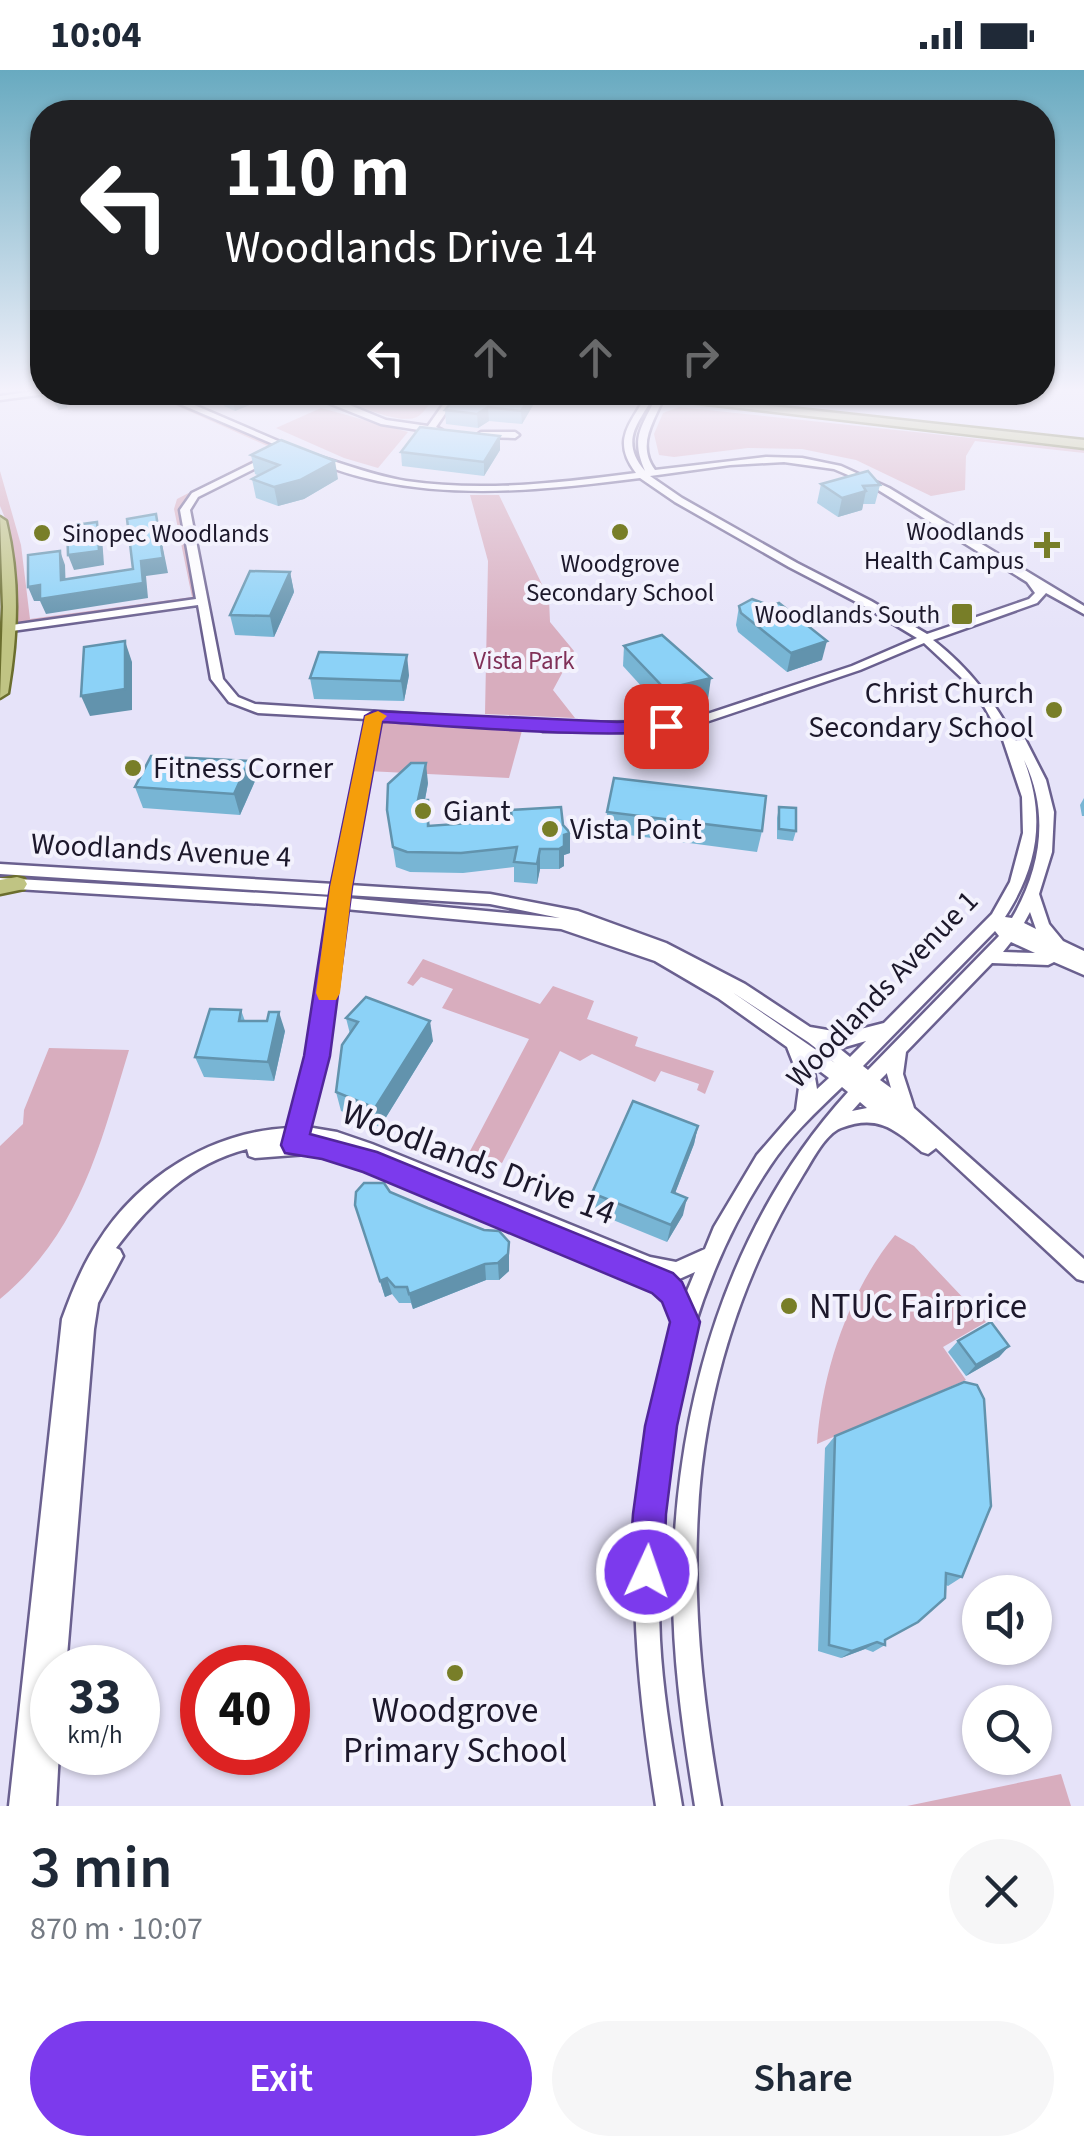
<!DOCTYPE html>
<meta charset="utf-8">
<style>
body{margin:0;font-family:"Source Sans 3",sans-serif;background:#f6f6f7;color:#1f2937;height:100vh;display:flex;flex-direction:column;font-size:38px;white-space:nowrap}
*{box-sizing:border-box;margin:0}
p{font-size:32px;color:#747a83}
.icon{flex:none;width:55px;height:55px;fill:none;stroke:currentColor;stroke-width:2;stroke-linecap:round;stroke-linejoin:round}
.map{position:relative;height:1736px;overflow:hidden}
.drawer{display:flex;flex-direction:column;background:#fff;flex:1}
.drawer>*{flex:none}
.banner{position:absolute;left:30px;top:30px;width:1025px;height:305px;border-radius:40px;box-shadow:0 2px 8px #0004;background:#202124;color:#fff;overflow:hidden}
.controls{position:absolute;left:962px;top:1505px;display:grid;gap:20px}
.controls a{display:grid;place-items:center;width:90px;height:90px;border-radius:50%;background:#fff;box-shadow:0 2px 8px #0004;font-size:50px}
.speed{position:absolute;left:30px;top:1575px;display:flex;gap:20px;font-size:50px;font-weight:700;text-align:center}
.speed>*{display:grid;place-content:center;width:130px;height:130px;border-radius:50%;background:#fff;box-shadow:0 2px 8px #0004;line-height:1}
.speed small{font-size:25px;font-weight:400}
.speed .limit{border:15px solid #d22;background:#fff;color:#111}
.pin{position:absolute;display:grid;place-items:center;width:85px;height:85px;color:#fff;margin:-42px;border-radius:20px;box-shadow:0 5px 15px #0006}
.me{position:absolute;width:110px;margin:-55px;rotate:3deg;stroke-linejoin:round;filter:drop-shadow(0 0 8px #0008)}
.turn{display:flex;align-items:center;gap:35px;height:210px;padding:0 30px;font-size:45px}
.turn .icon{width:130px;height:130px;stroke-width:2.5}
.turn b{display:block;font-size:70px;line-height:85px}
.lanes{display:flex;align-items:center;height:95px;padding:0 30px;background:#0003;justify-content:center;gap:50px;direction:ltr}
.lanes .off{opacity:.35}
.round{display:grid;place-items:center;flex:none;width:105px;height:105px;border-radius:52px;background:#f6f6f7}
.head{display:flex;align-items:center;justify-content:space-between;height:170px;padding:0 30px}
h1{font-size:60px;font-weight:600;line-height:75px}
.cta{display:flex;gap:20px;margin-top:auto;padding:20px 30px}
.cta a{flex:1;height:115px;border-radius:60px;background:#7c3aed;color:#fff;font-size:40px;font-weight:600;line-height:115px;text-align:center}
.cta a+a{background:#f6f6f7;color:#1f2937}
.status{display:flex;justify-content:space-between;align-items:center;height:70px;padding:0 50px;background:#fff;direction:ltr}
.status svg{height:28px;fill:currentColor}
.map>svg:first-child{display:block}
.green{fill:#d8adbe}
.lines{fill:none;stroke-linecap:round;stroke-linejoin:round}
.minor-casing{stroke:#6a608f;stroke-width:5}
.major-casing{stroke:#6b6e2e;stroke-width:5}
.minor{fill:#fff;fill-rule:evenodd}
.major{fill:#c0c483;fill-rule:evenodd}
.wall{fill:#78b5d4}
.shaded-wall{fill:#6293ad}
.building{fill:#8cd2f7;stroke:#6293ad;stroke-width:2.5}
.route{fill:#7c3aed;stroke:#51269a;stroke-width:2.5}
.slow{fill:#f59e0b}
.poi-dot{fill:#787e28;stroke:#f3f2fd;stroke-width:4}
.labels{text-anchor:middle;stroke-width:8;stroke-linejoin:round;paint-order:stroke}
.far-poi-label{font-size:25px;fill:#1c182b;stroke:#f3f2fd;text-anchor:end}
.far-park-label{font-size:25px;fill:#813158;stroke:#f3f2fd}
.poi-label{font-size:30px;fill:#1c182b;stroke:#f3f2fd;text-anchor:start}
.street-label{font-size:30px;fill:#1c182b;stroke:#f3f2fd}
.near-street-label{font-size:35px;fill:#1c182b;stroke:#f3f2fd}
.near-poi-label{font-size:35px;fill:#1c182b;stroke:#f3f2fd;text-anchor:start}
</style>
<div class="status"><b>10:04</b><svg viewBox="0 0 49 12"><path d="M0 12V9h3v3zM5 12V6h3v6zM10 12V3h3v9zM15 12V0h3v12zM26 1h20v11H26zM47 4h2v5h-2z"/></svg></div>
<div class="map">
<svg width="1084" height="1736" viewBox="0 0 1084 1736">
<rect width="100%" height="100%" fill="#e6e3f9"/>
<g class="green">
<polygon points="136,323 154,323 288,377 195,425 183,440 202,531 15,558 5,448 0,436 0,401 21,475 30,549 192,527 174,439 177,429 274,379 157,327"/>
<path d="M326,323h111c-6,7 -12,20 -20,24 -20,9 -71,-17 -91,-24z"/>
<polygon points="679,337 1084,380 1084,383 975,371 966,386 965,420 931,426 856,390 802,379 748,378 674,387 659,385 654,364 663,343"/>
<polygon points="321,338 408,362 378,398 344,388 276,358"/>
<polygon points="470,425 499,425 549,529 550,552 574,581 553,620 575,648 485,644 488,491"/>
<polygon points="375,647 523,657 509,708 367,701"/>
<polygon points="423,889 540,934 553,916 594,931 587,949 638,967 635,976 714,1001 705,1024 697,1020 699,1014 661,1001 655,1012 592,984 580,991 560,981 502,1093 470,1081 529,969 442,938 453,919 421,907 413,916 407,913"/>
<path d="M49,978l80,2c-29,95 -49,183 -129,249v-153l23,-22 1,-14z"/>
<path d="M895,1165l19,11 72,76 -43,25 23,33 -149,64c5,-73 32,-153 78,-209z"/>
<polygon points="1061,1704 1071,1736 907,1736"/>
</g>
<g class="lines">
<defs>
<g id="minor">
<polygon points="42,320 45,324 0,330 0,326"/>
<polygon points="152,322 164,322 299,380 292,382"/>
<polygon points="304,322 318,322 386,350 428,356 452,322 460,322 436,357 442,360 438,363 381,354 311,326 296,329 292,327"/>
<path d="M648,322h8c-16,30 -38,47 -11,79 -15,-35 -3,-43 13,-78l8,-1c-10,27 -31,51 -11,78l111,-13 36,1 39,8 48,22 195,118v8l-38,-21 -9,10 -104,37c36,28 61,61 83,101l9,-2 21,41 8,32 -2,40 -13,42 10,30 14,17 21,10v24l-30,-13 -6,3 -56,-2 -86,89 -3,22 11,34 170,151v22l-7,-2 -141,-131 -8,6 -6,-2c-28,-23 -44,-38 -81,-24 -16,6 -29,33 -38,47 -62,101 -99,218 -105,337 -6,99 6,196 23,294h-26c-12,-75 -23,-150 -22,-226 3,-177 54,-355 175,-488l-6,-5c-26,25 -52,49 -72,79 -93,139 -118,310 -110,474 3,56 13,111 22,166h-26c-18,-115 -31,-234 -11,-350 4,-23 7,-46 12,-68 4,-15 19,-53 18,-66 -1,-13 -12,-23 -20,-32l-275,-115 -3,-6 3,-6 -21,-8 -3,6 -6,2 -43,-9 -52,4 -6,-2 -2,-7c-56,14 -97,54 -131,99l4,2 3,6 -25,47 -4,26 -28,339h-14v84h7l-3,54h-47l53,-487c10,-27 20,-53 36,-77 41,-65 114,-111 192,-114l19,-72 22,-148 -331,-20v-10l332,19 1,-2 -333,-21v-10l334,20 33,-165 -109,-6 -29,-11 -18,-23 -13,-74 -186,26 -6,-3 6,-3 184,-26 -16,-89 12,-17 77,-38 4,3 -1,2 -74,37 -8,13 33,169 15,18 17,7 299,19 112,-1 29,-4 157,-52 65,-28 -53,-32 -75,-39 -114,-65 -35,-24c-87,11 -175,21 -262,3 -22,-5 -46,-11 -65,-22l4,-3c30,9 58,20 89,25 76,11 154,2 230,-8 -26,-34 -4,-50 12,-81zM784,392l50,7 33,14 160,99 8,11 -6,6 -102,35 -56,-33 -74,-38 -115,-65 -32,-22 80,-11zM924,573l42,39 19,26 18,32 19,57 1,36 -13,49 -18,32 -108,109 -39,10 -35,-6 -65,-43 -79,-41 -88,-32 -88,-17 -141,-9 30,-166 159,9 5,3 123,-1 31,-5 163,-55zM1024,690c26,53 17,109 -12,158l-7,-1c33,-51 41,-100 19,-157zM347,825l143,9 70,14 -213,-20zM345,839l216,20 94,32 63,37 69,49 13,33 -4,30 -39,45 -43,72 -9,22 -29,13 -26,-5 -278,-113 -35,-12 -30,-5 18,-71zM1030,842l6,17 -12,-6zM995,861l4,5 -131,134 -5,-4zM1011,872l24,11 -32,-1zM732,922l76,50 27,21zM866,971l-16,16 -16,-13 11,3zM813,996l16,12 -12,11zM887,1003v1l4,14 -11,-8zM860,1032l7,6 -15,3zM695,1202l-10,24 -14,-17 6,1z"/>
<polygon points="481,362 515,362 519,365 515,368 478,367 477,365"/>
</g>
<g id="major">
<polygon points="603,322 642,322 1084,370 1084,378"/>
<path d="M0,447l6,4c14,58 12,113 2,172l-8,5 3,-91z"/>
<polygon points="17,807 24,809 27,814 24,819 0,824 0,810"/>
</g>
</defs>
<use href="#minor" class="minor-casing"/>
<use href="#major" class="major-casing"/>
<use href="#minor" class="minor"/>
<use href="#major" class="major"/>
</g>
<g class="wall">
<polygon points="204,322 281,322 235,341 224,336 223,331"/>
<polygon points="460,322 536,322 536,330 522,354 489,351 478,358 446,354 445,340"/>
<polygon points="500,366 500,380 484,406 402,396 401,382"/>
<polygon points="251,385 338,409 304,429 278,436 256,428 252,409 259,406 255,404"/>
<polygon points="821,414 880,415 875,434 863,434 862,440 838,447 817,433"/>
<polygon points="290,502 294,522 274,567 235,565 230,545"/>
<polygon points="739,536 822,590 787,602 738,562 736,555"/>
<polygon points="624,576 708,629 662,639 623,596"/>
<polygon points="409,605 404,631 314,629 310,608"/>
<polygon points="249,691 255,711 240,745 143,738 135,717"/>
<polygon points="428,713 425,730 430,756 563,755 570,763 570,783 564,785 564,796 559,799 540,799 537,814 514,812 514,797 463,803 410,802 396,797 387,740"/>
<polygon points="1084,728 1084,746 1082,746 1080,735"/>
<polygon points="779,737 796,761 793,771 777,769 777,748"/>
<polygon points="607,742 762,761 757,782 606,762"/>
<polygon points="241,940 245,951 285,961 274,1011 204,1007 195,987"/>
<polygon points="346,948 433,971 380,1057 341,1041 336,1022 350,964"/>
<polygon points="698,1056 694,1074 675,1123 683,1145 667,1172 591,1141 592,1123"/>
<polygon points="355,1135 509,1172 509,1201 499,1210 486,1210 413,1239 411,1233 399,1233 392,1224 385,1227"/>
<polygon points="958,1271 1009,1276 999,1287 966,1306 948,1282"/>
<polygon points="835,1366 962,1507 948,1516 946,1515 885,1570 885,1575 873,1582 865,1579 841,1588 818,1581 825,1378"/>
</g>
<g class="shaded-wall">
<polygon points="245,322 281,322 235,341 232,327"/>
<polygon points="533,322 536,322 536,330 522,354 521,341"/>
<polygon points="66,334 68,338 58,340 57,335"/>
<polygon points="488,337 489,351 478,358 477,344"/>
<polygon points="500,366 500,380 484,406 484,392"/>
<polygon points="335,391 338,409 304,429 278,436 274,417"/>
<polygon points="866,421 862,440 838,447 842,428"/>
<polygon points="156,444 168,503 146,506 148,528 46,544 40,531 34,531 28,517 61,510 60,481 65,495 66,525 143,513 141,491"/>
<polygon points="97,452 102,467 104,495 74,500 68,485"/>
<polygon points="290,502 294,522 274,567 270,546"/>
<polygon points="125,571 132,592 132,640 90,646 81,626"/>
<polygon points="827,571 822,590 787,602 791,583"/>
<polygon points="407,585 409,605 404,631 401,611"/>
<polygon points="711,608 708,629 662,639 665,619"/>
<polygon points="249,691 255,711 240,745 234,724"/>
<polygon points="426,693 428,713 421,750 418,730"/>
<polygon points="570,763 570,783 564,785 564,796 559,799 559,779 564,765"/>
<polygon points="540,779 540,799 537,814 537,794"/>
<polygon points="279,942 285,961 274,1011 268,992"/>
<polygon points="430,951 433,971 380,1057 375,1038"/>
<polygon points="698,1056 694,1074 669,1139 672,1122"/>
<polygon points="687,1128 683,1145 667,1172 671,1155"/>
<polygon points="509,1172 509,1201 499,1210 498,1193"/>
<polygon points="485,1194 486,1210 413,1239 409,1224"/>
<polygon points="387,1208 392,1224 385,1227 380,1211"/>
<polygon points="1009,1276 999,1287 966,1306 976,1295"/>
<polygon points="877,1572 865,1579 841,1588 852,1581"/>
</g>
<g class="building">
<polygon points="221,322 245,322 232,327"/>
<polygon points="460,322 533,322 521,341 488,337 477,344 445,340"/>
<polygon points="62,324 66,334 57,335 52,326"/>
<polygon points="420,357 500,366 484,392 401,382"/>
<polygon points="281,370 335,391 300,410 274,417 252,409 279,395 251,385"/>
<polygon points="868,401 880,415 863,416 866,421 842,428 821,414"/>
<polygon points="156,444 163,488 141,491 143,513 40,529 40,515 28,517 28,485 60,481 61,510 133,499 127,449"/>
<polygon points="97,452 99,481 68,485 67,456"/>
<polygon points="250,501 290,502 270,546 230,545"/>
<polygon points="752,529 771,536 779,533 827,571 791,583 741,543 739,536"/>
<polygon points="662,565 711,608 665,619 624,576"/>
<polygon points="125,571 125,619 81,626 84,577"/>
<polygon points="319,582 407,585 401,611 310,608"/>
<polygon points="151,686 249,691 234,724 135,717"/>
<polygon points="411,693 426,693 418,730 428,730 428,756 512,750 511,740 561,737 563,755 570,763 564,765 564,776 559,779 540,779 537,794 514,792 517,777 461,783 407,782 393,777 387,740 388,714"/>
<polygon points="614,708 766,726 762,761 607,742"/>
<polygon points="779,737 796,738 796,761 779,759"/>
<polygon points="366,927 430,951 375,1038 336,1022 342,975 358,952 346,948"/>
<polygon points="210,939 241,940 239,951 267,951 269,942 279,942 268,992 195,987"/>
<polygon points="633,1031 698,1056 672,1122 687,1128 671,1155 592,1123"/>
<polygon points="364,1113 384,1113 390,1122 428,1138 484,1160 499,1161 509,1172 508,1184 498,1193 485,1194 409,1224 407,1217 395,1217 387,1208 380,1211 355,1135 356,1122"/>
<polygon points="991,1252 1009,1276 976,1295 958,1271"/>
<polygon points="964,1312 977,1315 984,1329 991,1436 962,1507 946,1503 945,1528 918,1552 885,1570 885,1575 877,1572 852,1581 829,1575 835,1366"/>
</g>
<linearGradient id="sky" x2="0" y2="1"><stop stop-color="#68aac0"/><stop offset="0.57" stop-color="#f4f2fc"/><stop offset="1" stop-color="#f4f2fc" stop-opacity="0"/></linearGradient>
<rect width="1084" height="562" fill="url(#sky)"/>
<path class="route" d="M374,641l243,11 49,-2 9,6c-21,18 -250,-2 -293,-4l-30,165 -22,169 -20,78 67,18 296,121 9,9 18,40 -23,104 -11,88 -2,58 -5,13 -12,5 -13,-5 -5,-13 4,-58 12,-88 25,-104 -8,-20 -10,-9 -289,-121 -41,-13 -37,-6 -4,-8 23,-89 26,-169 35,-171z"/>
<polygon class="slow" points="378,641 387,646 382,651 352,817 340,923 336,930 319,930 316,923 330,817 365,646"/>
<g class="poi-dot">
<circle cx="620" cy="462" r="10"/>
<circle cx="42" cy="463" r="10"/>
<path d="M1042 460h10v10h10v10h-10v10h-10v-10h-10v-10h10z"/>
<rect x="950" y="532" width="24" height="24" rx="5"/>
<circle cx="1054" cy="640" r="10"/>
<circle cx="133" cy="698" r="10"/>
<circle cx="423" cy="741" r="10"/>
<circle cx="550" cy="759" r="10"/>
<circle cx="789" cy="1236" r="10"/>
<circle cx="455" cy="1603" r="10"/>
</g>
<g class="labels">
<g class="far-poi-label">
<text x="1024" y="470">Woodlands<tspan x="1024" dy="29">Health Campus</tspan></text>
<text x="62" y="472" text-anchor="start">Sinopec Woodlands</text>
<text x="620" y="502" text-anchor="middle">Woodgrove<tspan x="620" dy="29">Secondary School</tspan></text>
<text x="940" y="553">Woodlands South</text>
</g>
<g class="far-park-label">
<text x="524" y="599">Vista Park</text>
</g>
<g class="poi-label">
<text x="1034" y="633" text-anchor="end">Christ Church<tspan x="1034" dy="34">Secondary School</tspan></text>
<text x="153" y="708">Fitness Corner</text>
<text x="443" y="751">Giant</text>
<text x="570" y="769">Vista Point</text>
</g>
<g class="street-label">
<text transform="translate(161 780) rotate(3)" y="10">Woodlands Avenue 4</text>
<text transform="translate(882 919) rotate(-46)" y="10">Woodlands Avenue 1</text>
</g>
<g class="near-street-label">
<text transform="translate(479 1092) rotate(21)" y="12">Woodlands Drive 14</text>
</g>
<g class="near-poi-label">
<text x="809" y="1248">NTUC Fairprice</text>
<text x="455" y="1652" text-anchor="middle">Woodgrove<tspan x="455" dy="40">Primary School</tspan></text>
</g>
</g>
</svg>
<div class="controls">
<a><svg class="icon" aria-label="sound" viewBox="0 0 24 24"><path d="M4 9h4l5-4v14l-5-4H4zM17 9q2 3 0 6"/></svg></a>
<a><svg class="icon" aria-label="search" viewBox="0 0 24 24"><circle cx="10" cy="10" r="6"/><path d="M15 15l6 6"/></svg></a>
</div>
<div class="speed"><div>33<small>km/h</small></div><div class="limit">40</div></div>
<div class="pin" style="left:666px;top:656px;background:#d93025"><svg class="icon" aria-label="arrive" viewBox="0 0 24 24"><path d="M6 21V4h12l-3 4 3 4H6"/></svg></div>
<svg class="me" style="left:647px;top:1502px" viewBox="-20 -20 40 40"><circle r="17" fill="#7c3aed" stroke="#fff" stroke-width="3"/><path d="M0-11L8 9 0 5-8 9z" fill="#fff"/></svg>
<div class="banner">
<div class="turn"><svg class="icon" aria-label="left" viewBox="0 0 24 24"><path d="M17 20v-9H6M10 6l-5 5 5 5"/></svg><div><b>110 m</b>Woodlands Drive 14</div></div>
<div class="lanes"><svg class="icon" aria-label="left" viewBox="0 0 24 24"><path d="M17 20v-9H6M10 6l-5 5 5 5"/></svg><svg class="icon off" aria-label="ahead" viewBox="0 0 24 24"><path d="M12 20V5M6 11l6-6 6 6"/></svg><svg class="icon off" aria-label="ahead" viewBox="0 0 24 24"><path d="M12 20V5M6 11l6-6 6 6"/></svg><svg class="icon off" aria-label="right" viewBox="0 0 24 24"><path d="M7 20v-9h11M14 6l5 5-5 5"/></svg></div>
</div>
</div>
<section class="drawer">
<div class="head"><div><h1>3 min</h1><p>870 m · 10:07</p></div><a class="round"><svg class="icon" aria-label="close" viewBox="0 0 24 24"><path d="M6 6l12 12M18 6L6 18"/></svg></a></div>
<div class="cta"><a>Exit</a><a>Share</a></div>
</section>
